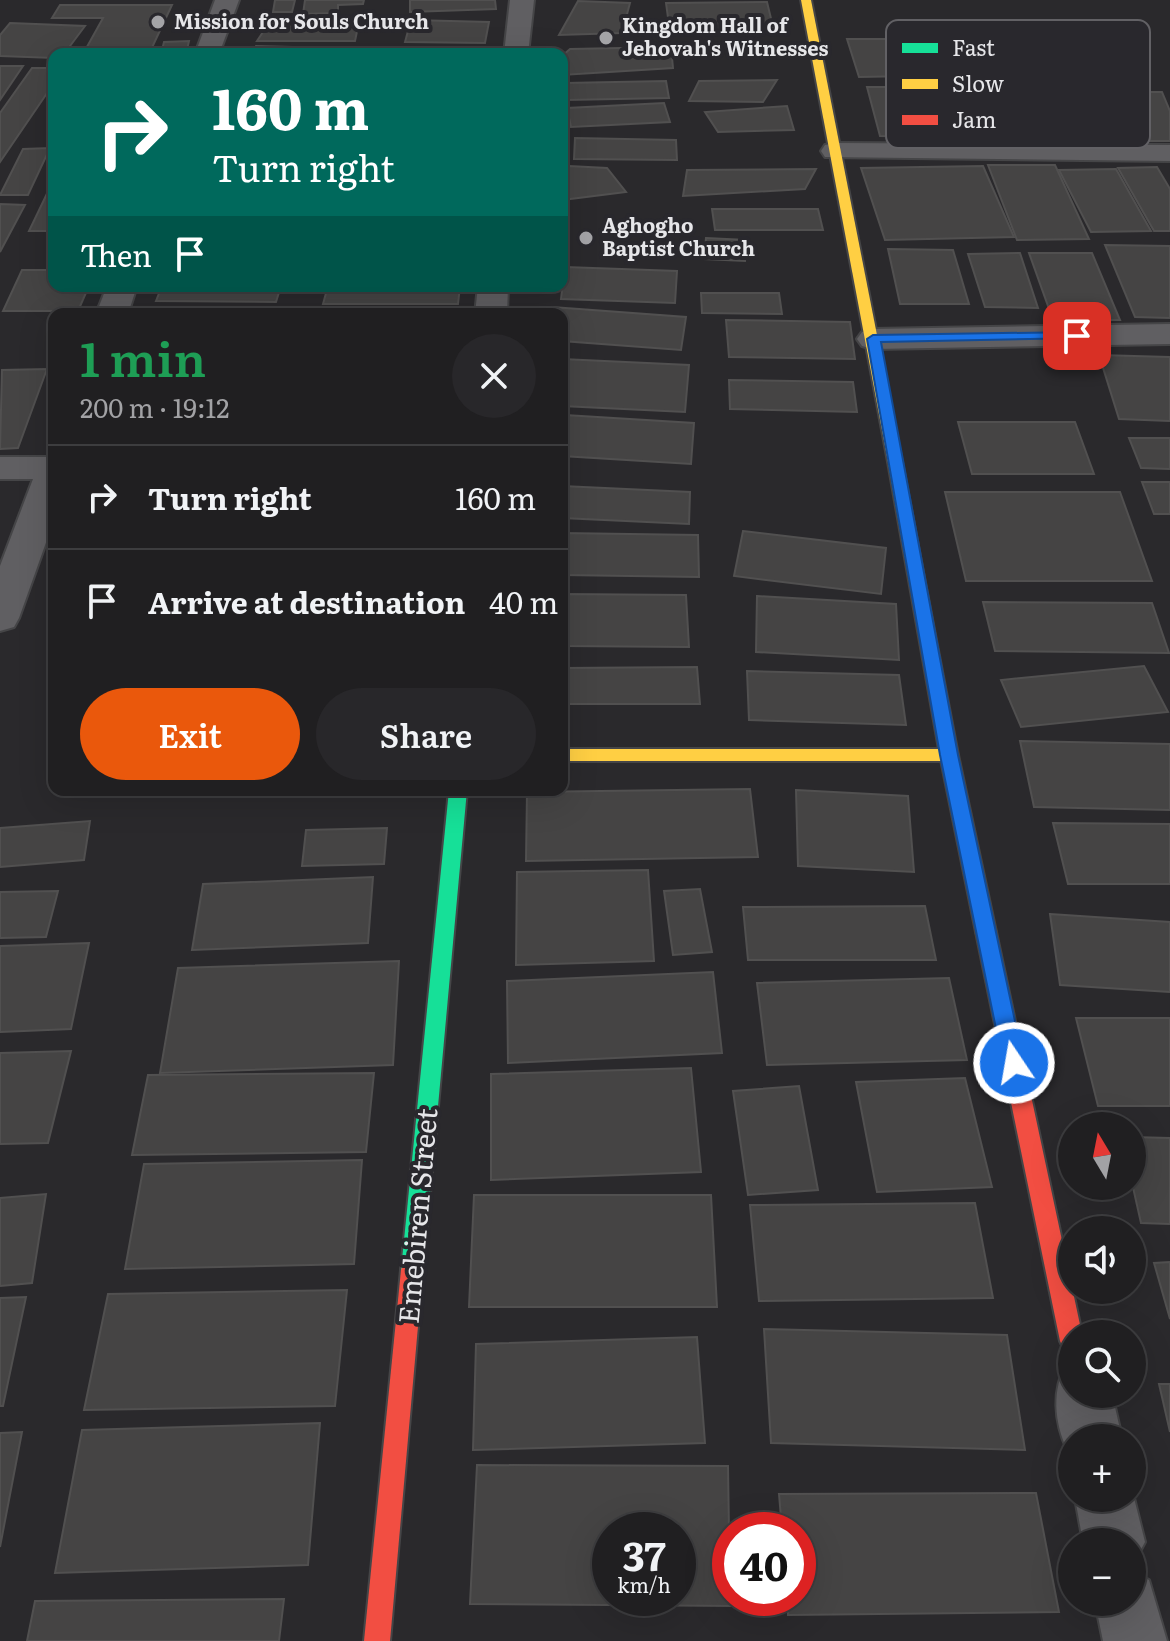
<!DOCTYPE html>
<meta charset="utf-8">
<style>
body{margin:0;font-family:Literata,serif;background:#28272a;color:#f1f3f6;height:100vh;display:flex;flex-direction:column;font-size:30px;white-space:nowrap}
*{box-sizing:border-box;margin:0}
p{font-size:26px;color:#a2a2a5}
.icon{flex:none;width:44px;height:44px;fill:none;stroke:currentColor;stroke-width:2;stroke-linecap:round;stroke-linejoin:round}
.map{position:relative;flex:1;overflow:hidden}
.panel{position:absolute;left:48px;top:308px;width:520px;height:488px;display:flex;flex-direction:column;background:#201f21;border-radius:16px;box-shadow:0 8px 32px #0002,0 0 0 2px #3d3d3f}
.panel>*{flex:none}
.guide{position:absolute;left:48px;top:48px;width:520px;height:244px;border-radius:16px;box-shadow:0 8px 32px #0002,0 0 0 2px #3d3d3f;background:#00695c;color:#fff;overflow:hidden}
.needle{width:52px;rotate:350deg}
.buttons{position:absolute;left:1058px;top:1112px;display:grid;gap:16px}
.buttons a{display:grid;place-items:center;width:88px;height:88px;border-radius:50%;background:#201f21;box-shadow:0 8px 32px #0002,0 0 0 2px #3d3d3f;font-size:40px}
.speed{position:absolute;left:592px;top:1512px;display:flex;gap:16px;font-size:40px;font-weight:700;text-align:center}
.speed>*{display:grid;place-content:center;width:104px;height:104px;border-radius:50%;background:#201f21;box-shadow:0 8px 32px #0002,0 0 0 2px #3d3d3f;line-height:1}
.speed small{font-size:20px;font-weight:400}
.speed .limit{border:12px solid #d22;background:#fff;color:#111}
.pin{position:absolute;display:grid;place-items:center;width:68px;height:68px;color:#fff;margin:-34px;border-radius:16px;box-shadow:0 4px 12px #0006}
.me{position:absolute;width:88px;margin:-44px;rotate:348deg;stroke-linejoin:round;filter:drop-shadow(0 0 6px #0008)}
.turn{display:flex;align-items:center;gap:28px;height:168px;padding:0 32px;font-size:36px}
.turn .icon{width:104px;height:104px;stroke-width:2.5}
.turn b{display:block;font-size:56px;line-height:68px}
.then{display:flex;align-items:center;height:76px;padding:0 32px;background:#0003;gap:16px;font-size:30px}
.round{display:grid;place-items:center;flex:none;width:84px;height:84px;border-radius:42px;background:#28272a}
.overview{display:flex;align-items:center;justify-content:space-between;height:136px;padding:0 32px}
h1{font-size:48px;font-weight:600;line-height:60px;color:#1e9e55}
.action{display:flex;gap:16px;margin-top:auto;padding:16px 32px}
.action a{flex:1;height:92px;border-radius:48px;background:#ea580c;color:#fff;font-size:32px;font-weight:600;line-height:92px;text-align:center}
.action a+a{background:#28272a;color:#f1f3f6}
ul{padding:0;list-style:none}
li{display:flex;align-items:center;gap:24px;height:104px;padding:0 32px;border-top:2px solid #3d3d3f}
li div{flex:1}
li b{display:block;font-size:30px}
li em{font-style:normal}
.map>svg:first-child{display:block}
.building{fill:#454444;stroke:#515050;stroke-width:2;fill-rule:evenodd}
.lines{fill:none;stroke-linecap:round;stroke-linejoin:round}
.street-casing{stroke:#454547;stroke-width:4}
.fast-casing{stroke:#454547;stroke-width:4}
.slow-casing{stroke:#454547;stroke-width:4}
.jam-casing{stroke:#454547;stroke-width:4}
.street{fill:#605f62;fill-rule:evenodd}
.fast{fill:#16e098;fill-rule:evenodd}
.slow{fill:#ffcf43;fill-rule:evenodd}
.jam{fill:#f24e42;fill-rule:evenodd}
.route{fill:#1a73e8;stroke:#114b97;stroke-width:2}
.poi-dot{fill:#a4a4a7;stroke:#29282d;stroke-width:3}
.labels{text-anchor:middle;stroke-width:8;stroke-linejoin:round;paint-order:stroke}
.far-poi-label{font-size:20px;font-weight:bold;fill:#e6e6e9;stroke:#29282d;text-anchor:start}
.near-street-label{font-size:28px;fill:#e6e6e9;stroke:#29282d}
.key{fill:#29282d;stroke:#626165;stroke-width:2}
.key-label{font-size:22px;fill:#e6e6e9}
</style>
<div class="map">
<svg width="1170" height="1641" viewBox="0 0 1170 1641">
<rect width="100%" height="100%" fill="#2a292c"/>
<g class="building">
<polygon points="275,0 295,0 292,12 273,12"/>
<polygon points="305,0 364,0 363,4 338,5 338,13 303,14"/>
<polygon points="410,0 495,0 496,9 410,12"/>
<polygon points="578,1 630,3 622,33 559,35"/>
<polygon points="767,2 774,31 670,32 666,3"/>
<polygon points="60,5 172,5 149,54 83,54 103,18 52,18"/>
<polygon points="271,20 359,22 355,41 257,41"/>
<polygon points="411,20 489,22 485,43 405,42"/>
<polygon points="10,23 85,26 64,54 54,54 54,58 0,56 0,35"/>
<polygon points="847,39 897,39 911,76 859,77"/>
<polygon points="189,41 186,54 161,54 164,42"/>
<polygon points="256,46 366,49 364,54 253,54"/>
<polygon points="397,47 485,48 485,54 395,54"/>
<polygon points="671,47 673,68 562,75 562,56 570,49"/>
<polygon points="0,66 23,66 0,100"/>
<polygon points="32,68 54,68 54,83 0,162 0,113"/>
<polygon points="777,80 763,102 689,101 699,81"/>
<polygon points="666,81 669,98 566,100 565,83"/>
<polygon points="867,87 916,87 932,137 880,136"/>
<polygon points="1125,92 1162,92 1170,111 1170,141 1145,141"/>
<polygon points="664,103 670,122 571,127 567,108"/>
<polygon points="787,106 794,130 718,132 705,112"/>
<polygon points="575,138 676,140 677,160 574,159"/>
<polygon points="50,148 28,195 0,195 23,149"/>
<polygon points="988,165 1055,165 1089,239 1017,240"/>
<polygon points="569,166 607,168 626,192 562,200"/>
<polygon points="983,166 1014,237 885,240 861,168"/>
<polygon points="1157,167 1170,189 1170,231 1154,231 1118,168"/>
<polygon points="816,169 805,189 683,196 687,170"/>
<polygon points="1116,169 1151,231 1091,232 1059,170"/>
<polygon points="54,179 54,231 29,231"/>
<polygon points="0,204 25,205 0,252"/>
<polygon points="712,209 818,209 823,230 715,230"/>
<polygon points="706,238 746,240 745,261 704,259"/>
<polygon points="1105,245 1170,246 1170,318 1135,317"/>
<polygon points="888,249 953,250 969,304 900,304"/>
<polygon points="1020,253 1038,308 985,307 968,254"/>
<polygon points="1029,253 1092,253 1120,320 1053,320"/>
<polygon points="565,267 677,271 675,303 561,299"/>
<polygon points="22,270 54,270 54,286 89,286 78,311 3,311"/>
<polygon points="162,286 281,286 276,302 156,301"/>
<polygon points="328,286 460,286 458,304 323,304"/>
<polygon points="701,293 779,293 782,314 702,313"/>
<polygon points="552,307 686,317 681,350 562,341 562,314 551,314"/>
<polygon points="726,320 850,322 855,359 729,357"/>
<polygon points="1099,355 1170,357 1170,421 1119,419"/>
<polygon points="562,359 689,365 685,412 562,406"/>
<polygon points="47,369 18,448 0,449 2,370"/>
<polygon points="729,380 853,382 857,412 730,409"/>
<polygon points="565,415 694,423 691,464 562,456"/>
<polygon points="958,422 1075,422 1094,474 972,474"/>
<polygon points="1129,438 1170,438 1170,469 1141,468"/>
<polygon points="1142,482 1170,482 1170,514 1154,514"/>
<polygon points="562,486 690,492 689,524 562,518"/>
<polygon points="945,492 1120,492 1152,581 966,581"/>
<polygon points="743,531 886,548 881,594 734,576"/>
<polygon points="562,533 698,535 699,577 562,575"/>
<polygon points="562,594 686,595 689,647 562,646"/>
<polygon points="757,596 896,604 899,660 756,652"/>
<polygon points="983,602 1152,603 1169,653 995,651"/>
<polygon points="1144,666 1168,712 1021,727 1001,680"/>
<polygon points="697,667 700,704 562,704 562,668"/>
<polygon points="747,671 899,675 906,725 749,720"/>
<polygon points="1020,741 1170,744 1170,810 1034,807"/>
<polygon points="750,789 758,857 526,861 527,792"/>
<polygon points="796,790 908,796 914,872 798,866"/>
<polygon points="90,821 84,860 0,867 0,828"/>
<polygon points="1053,823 1170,824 1170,884 1068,884"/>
<polygon points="387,828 384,864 302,866 306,830"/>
<polygon points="648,870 654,961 516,965 517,872"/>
<polygon points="373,877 368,943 192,950 203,884"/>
<polygon points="700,889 712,952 673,955 664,891"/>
<polygon points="58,891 46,937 0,938 0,892"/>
<polygon points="925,906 936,960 748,960 743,907"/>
<polygon points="1050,914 1170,922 1170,992 1060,985"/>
<polygon points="89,943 71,1029 0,1032 0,946"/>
<polygon points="399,961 393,1065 160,1073 178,968"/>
<polygon points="713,972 722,1053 508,1063 507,981"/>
<polygon points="949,978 967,1060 767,1065 757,983"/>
<polygon points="1076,1018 1170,1018 1170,1106 1098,1106"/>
<polygon points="71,1051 48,1143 0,1144 0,1053"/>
<polygon points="691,1068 701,1172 491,1180 491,1074"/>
<polygon points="374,1073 366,1152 132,1155 148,1075"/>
<polygon points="965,1078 992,1187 877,1192 856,1082"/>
<polygon points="799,1086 818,1190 748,1195 733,1091"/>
<polygon points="1132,1137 1170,1138 1170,1224 1141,1223 1132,1183"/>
<polygon points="362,1160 354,1264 125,1269 144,1164"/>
<polygon points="46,1194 32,1283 0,1286 0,1198"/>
<polygon points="474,1195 711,1195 717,1307 469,1307"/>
<polygon points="975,1203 993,1298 759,1301 750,1205"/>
<polygon points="1170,1262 1170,1319 1154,1263"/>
<polygon points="347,1290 335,1406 84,1410 108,1294"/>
<polygon points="26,1297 3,1406 0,1406 0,1298"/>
<polygon points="764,1329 1007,1335 1025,1450 771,1443"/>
<polygon points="697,1337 705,1443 473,1450 476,1344"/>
<polygon points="1159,1384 1170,1384 1170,1432"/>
<polygon points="320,1423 308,1565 55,1573 82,1430"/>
<polygon points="22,1432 0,1547 0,1433"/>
<path d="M477,1465l251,1 2,132h4l1,8 -265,-2zM610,1530h68v68h-68z"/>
<polygon points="1036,1493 1059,1612 788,1615 787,1598 798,1598 798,1530 782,1530 779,1494"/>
<polygon points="284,1599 279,1641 27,1641 35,1601"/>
</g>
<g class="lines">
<defs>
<g id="street">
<polygon points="215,0 239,0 219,54 195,54"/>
<polygon points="510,0 534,0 528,54 504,54"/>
<polygon points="835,143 1170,145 1170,161 825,157 821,151 825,145"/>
<polygon points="107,286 137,286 128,314 96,314"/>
<polygon points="478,286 508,286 507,314 475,314"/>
<polygon points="1170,324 1170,344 873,349 862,346 857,339 862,332 873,329"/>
<polygon points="0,457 54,457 54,520 19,618 14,627 0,631 0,566 33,479 0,479"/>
<path d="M1072,1369v25h40l10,44h-50v21c-15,-26 -21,-58 -10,-86z"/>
<polygon points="1132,1490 1145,1542 1132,1566 1132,1542 1083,1542 1075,1498 1132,1498"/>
<polygon points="1132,1572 1149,1580 1167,1641 1103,1641 1095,1602 1132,1602"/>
</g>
<g id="fast">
<polygon points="895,458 902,462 958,755 996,932 993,938 986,940 979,938 976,932 940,755 888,462"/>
<polygon points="449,790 467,790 423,1270 420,1278 412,1281 404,1278 401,1270"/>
</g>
<g id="slow">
<polygon points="801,0 811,0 902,462 895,466 888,462"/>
<polygon points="562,749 949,749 958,755 949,761 562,761"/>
</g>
<g id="jam">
<polygon points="986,924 993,926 996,932 1082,1334 1072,1334 1072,1353 1064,1349 1060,1341 976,932 979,926"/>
<polygon points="412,1259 420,1262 423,1270 390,1641 364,1641 401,1270 404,1262"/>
</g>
</defs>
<use href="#street" class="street-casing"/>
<use href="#fast" class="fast-casing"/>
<use href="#slow" class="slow-casing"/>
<use href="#jam" class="jam-casing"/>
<use href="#street" class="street"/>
<use href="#fast" class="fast"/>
<use href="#slow" class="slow"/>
<use href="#jam" class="jam"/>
</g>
<polygon class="route" points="1077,332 1082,333 1082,338 881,342 958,755 1024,1063 1021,1070 1006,1070 1003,1063 940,755 867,339 873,335"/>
<g class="poi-dot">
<circle cx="158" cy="22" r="8"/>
<circle cx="606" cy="38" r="8"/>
<circle cx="586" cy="238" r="8"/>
</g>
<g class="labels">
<g class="far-poi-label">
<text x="174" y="29">Mission for Souls Church</text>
<text x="622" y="33">Kingdom Hall of<tspan x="622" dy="23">Jehovah's Witnesses</tspan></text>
<text x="602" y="233">Aghogho<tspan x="602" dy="23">Baptist Church</tspan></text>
</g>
<g class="near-street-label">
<text transform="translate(418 1216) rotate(-85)" y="10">Emebiren Street</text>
</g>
</g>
<rect x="886" y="20" width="264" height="128" rx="12" class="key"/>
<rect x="902" y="43" width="36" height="10" fill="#16e098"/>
<rect x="902" y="79" width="36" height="10" fill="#ffcf43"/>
<rect x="902" y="115" width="36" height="10" fill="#f24e42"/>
<g class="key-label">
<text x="952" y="56">Fast</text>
<text x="952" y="92">Slow</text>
<text x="952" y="128">Jam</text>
</g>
</svg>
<div class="buttons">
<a><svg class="needle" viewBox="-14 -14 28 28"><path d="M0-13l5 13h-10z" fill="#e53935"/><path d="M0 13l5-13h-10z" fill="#a2a2a5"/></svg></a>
<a><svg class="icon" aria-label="sound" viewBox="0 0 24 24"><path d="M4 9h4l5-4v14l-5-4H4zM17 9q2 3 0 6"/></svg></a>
<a><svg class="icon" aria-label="search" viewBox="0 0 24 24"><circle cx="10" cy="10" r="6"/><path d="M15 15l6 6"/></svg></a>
<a>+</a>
<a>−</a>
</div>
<div class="speed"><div>37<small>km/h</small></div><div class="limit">40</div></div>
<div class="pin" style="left:1077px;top:336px;background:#d93025"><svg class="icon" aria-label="arrive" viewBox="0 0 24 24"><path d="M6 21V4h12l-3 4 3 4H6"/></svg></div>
<svg class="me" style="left:1014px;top:1063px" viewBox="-20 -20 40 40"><circle r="17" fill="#1a73e8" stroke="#fff" stroke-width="3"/><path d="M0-11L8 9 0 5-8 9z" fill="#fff"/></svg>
<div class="guide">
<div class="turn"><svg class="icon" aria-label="right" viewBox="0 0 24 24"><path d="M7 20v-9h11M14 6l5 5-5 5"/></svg><div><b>160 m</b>Turn right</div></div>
<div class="then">Then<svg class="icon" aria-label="arrive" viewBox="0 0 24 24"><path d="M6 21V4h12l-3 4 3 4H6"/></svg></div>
</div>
<section class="panel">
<div class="overview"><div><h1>1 min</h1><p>200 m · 19:12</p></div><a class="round"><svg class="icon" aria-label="close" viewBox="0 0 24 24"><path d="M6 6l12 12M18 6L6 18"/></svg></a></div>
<ul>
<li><svg class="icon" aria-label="right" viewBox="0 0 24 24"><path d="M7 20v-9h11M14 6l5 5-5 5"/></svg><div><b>Turn right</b></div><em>160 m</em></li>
<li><svg class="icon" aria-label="arrive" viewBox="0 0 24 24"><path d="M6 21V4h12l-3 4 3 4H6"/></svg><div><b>Arrive at destination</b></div><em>40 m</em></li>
</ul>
<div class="action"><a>Exit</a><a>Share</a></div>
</section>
</div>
